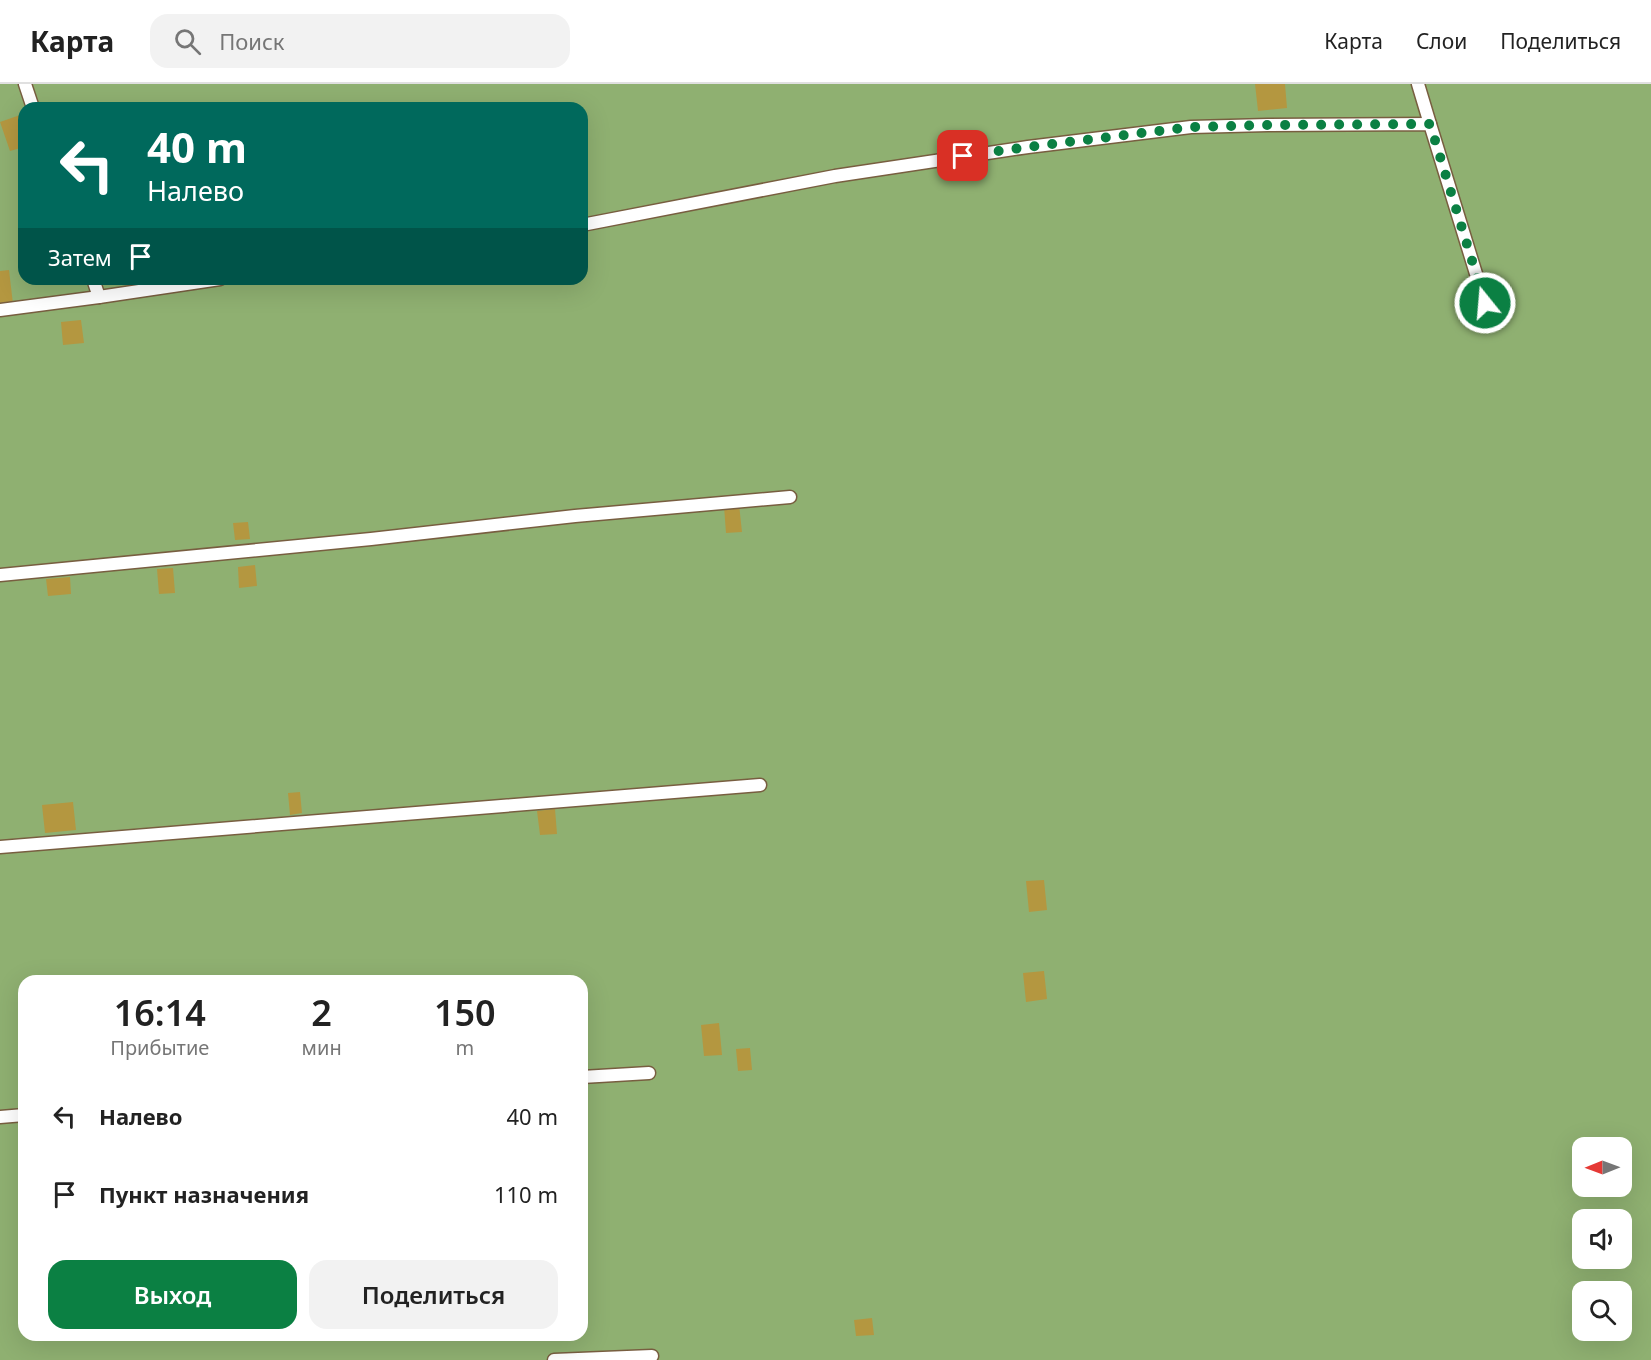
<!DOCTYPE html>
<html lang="ru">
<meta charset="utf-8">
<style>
body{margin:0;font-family:"Noto Sans",sans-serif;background:#f2f2f2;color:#222;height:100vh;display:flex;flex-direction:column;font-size:22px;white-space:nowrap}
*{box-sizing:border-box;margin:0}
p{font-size:20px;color:#767676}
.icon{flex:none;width:33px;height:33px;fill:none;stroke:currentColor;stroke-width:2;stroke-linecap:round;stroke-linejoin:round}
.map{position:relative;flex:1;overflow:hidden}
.sheet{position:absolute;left:18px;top:891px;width:570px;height:366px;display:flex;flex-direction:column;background:#fff;border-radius:18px;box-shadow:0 6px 24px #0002}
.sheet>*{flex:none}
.banner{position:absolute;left:18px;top:18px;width:570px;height:183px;border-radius:18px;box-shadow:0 6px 24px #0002;background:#00695c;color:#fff;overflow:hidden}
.needle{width:39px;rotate:269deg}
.fabs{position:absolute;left:1572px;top:1053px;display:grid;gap:12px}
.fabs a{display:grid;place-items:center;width:60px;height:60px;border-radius:12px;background:#fff;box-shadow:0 6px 24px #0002;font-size:30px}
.pin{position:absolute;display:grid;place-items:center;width:51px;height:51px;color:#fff;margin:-26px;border-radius:12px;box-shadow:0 3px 9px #0006}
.me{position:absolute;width:66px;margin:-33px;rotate:343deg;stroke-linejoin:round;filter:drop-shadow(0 0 4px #0008)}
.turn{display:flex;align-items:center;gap:21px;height:126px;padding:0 30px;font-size:27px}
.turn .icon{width:78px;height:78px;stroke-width:2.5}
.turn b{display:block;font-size:42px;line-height:51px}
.then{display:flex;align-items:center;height:57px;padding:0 30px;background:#0003;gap:12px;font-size:22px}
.eta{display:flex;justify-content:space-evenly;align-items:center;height:102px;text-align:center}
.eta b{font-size:36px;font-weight:600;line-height:42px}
.primary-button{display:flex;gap:12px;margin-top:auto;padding:12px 30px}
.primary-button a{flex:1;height:69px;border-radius:18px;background:#0b8043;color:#fff;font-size:24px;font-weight:600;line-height:69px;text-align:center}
.primary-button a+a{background:#f2f2f2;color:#222}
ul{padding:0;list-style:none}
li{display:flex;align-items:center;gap:18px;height:78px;padding:0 30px}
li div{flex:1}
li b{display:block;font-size:22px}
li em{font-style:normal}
header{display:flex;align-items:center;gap:36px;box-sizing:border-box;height:84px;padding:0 30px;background:#fff;border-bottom:2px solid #e0e0e0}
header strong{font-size:28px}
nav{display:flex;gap:33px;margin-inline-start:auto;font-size:21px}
.search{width:420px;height:54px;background:#f2f2f2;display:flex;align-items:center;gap:15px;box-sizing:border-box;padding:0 21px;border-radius:18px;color:#767676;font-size:22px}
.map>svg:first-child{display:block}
.green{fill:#8fb071;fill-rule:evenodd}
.building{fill:#b49740}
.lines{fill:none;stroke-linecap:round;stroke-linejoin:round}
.lane-casing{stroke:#785e40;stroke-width:15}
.lane{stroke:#fff;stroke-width:12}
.route{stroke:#0b8043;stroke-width:10;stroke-dasharray:0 18}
</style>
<header>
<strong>Карта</strong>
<div class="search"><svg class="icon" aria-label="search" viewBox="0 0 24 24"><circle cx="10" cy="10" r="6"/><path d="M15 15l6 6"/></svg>Поиск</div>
<nav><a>Карта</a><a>Слои</a><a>Поделиться</a></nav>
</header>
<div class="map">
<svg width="1651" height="1276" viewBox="0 0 1651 1276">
<rect width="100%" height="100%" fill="#eccfad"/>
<path class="green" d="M0,0h1651v1276h-1651zM24,24h558v171h-558zM24,897h558v354h-558zM1582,1064h40v38h-40zM1582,1136h40v38h-40zM1582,1208h40v38h-40z"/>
<g class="building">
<polygon points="1255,0 1285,0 1287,24 1258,27"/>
<polygon points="23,30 24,63 10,67 0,38"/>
<polygon points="9,186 13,220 0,221 0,187"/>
<polygon points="81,236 84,259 63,261 61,238"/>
<polygon points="739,420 742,448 726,449 724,422"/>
<polygon points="248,438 250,455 235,456 233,439"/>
<polygon points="255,481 257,502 239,504 238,483"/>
<polygon points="173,484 175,509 159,510 157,485"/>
<polygon points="70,493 71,510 48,512 46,495"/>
<polygon points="300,708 302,729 290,731 288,709"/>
<polygon points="73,718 76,746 45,749 42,721"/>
<polygon points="555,725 557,750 540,751 537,727"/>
<polygon points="1044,796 1047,826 1029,828 1026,797"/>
<polygon points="1044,887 1047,915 1026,918 1023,889"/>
<polygon points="719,939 722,971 704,972 701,941"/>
<polygon points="750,964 752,986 738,987 736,965"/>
<polygon points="872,1234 874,1251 856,1252 854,1236"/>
</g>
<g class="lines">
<defs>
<g id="lane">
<polyline points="25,0 33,24"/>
<polyline points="1418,0 1430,40"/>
<polyline points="582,141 835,92 1028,63 1191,43 1268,41 1430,40 1485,219"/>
<polyline points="99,213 220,195"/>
<polyline points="0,226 99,213 93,195"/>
<polyline points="0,491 371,455 575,432 790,413"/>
<polyline points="0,763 760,701"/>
<polyline points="582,993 649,989"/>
<polyline points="0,1033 24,1031"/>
<polyline points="554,1276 652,1272"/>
</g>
</defs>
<use href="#lane" class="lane-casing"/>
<use href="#lane" class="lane"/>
</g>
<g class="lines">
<polyline class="route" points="963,72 1028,63 1191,43 1268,41 1430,40 1485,219"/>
</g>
</svg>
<div class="fabs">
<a><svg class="needle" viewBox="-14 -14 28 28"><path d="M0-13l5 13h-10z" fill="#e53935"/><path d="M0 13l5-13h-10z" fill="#767676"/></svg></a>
<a><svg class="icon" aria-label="sound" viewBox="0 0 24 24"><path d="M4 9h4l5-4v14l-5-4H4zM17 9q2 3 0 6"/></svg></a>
<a><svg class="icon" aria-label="search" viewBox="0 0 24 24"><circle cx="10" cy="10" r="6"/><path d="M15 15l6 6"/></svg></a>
</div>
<div class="pin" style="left:963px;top:72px;background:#d93025"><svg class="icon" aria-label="arrive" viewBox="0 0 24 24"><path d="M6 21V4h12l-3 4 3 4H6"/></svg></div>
<svg class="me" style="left:1485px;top:219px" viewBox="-20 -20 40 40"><circle r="17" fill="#0b8043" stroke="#fff" stroke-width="3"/><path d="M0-11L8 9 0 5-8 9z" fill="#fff"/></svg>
<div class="banner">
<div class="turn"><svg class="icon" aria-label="left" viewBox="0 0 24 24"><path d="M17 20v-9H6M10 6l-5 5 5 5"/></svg><div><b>40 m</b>Налево</div></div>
<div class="then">Затем<svg class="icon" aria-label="arrive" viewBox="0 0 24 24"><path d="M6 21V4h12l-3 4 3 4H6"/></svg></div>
</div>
<section class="sheet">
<div class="eta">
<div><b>16:14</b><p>Прибытие</p></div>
<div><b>2</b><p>мин</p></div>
<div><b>150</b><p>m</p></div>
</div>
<ul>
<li><svg class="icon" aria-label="left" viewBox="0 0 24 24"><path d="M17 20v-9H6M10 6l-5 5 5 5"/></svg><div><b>Налево</b></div><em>40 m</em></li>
<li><svg class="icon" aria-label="arrive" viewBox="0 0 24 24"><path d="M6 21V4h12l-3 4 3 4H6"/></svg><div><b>Пункт назначения</b></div><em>110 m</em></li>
</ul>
<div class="primary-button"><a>Выход</a><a>Поделиться</a></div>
</section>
</div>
